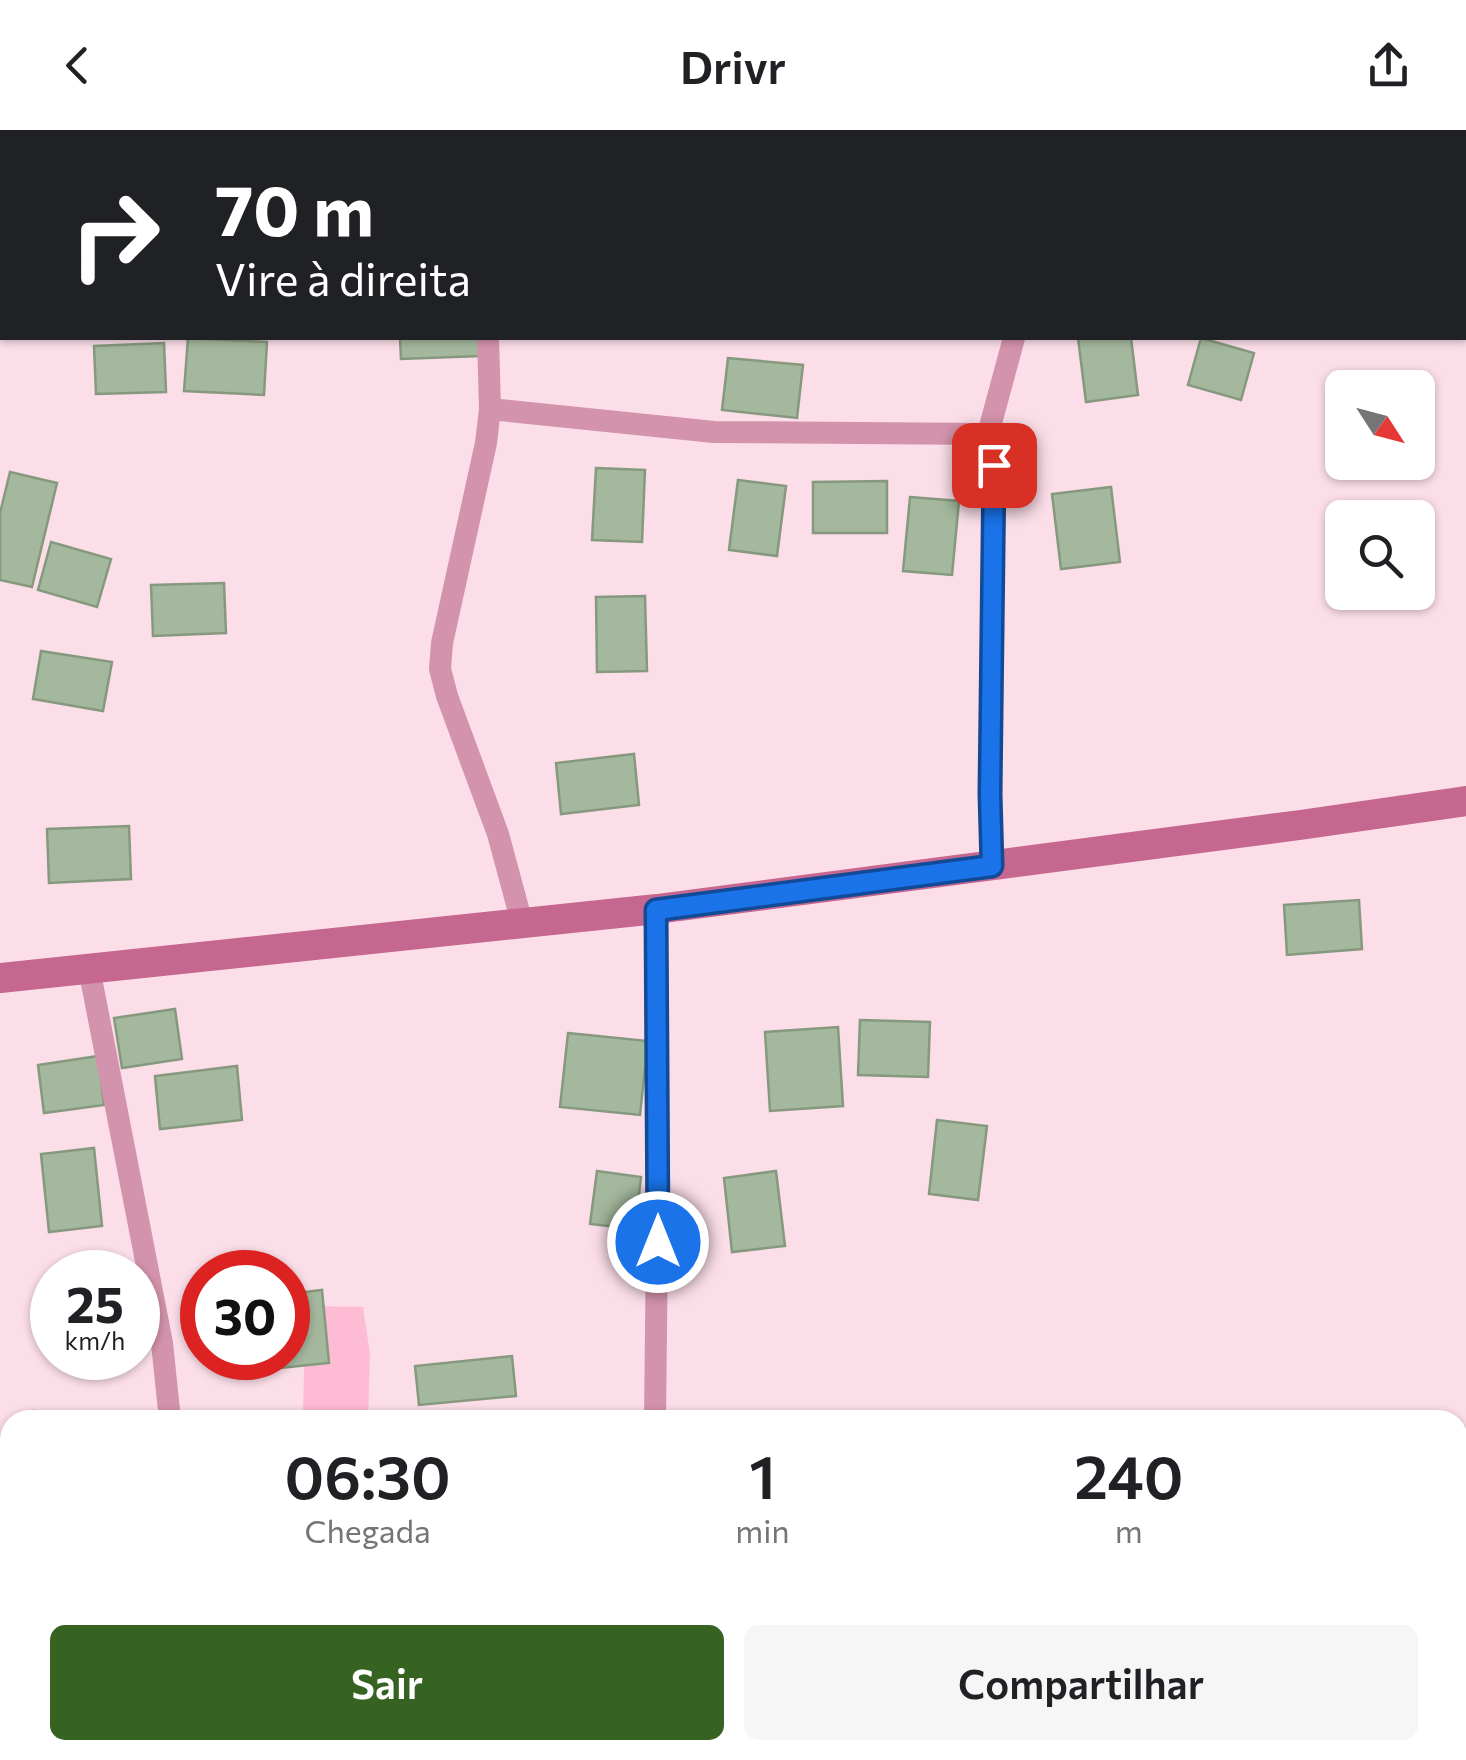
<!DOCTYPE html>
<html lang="pt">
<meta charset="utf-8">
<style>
body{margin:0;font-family:Commissioner,sans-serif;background:#f6f6f6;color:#202124;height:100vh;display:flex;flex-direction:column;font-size:38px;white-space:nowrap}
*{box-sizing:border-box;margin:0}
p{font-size:32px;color:#757577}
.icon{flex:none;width:55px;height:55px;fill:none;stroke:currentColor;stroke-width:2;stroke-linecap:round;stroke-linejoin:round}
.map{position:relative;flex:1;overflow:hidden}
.panel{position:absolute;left:0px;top:1280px;width:1468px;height:350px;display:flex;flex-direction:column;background:#fff;border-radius:30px 30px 0 0;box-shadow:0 2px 8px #0004}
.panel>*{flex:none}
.hud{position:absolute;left:0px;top:0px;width:1468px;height:210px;box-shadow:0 2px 8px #0004;background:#202124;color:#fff;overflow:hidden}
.needle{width:65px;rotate:126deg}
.controls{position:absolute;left:1325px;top:240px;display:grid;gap:20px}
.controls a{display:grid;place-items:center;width:110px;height:110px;border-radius:15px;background:#fff;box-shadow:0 2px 8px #0004;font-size:50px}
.speed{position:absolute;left:30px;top:1120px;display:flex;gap:20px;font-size:50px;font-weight:700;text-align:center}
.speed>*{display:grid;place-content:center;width:130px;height:130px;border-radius:50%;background:#fff;box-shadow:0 2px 8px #0004;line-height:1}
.speed small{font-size:25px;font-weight:400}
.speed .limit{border:15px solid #d22;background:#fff;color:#111}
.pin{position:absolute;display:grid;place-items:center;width:85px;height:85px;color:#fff;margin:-42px;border-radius:20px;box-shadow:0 5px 15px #0006}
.me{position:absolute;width:110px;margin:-55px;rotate:0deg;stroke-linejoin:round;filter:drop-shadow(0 0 8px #0008)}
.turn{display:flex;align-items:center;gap:35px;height:210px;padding:0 50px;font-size:45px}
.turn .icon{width:130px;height:130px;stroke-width:2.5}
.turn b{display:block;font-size:70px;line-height:85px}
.eta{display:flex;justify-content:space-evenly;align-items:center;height:170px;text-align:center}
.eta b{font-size:60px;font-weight:600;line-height:70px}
.cta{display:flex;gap:20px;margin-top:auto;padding:20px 50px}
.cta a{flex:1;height:115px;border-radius:15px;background:#376322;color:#fff;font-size:40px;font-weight:600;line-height:115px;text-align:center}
.cta a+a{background:#f6f6f6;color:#202124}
header{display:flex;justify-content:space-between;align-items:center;height:130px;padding:0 50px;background:#fff;font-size:45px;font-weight:600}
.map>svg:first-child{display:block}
.green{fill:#febbd4}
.building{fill:#a4b89d;stroke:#86997f;stroke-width:2.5}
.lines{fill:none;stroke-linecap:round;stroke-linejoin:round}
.street{stroke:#d393ac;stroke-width:22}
.secondary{stroke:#c5678f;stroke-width:30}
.route-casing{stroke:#114b97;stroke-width:25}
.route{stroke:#1a73e8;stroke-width:18}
</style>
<header><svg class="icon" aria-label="back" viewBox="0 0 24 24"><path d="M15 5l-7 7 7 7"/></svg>Drivr<svg class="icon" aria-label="share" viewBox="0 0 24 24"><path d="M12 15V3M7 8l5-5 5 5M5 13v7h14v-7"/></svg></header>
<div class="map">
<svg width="1466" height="1630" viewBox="0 0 1466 1630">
<rect width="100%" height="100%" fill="#fbdee8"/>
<g class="green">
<polygon points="312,1176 363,1177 370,1224 368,1290 300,1290 303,1282 304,1240"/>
<polygon points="159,1620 743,1620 753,1630 129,1630 138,1623"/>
</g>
<g class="building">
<polygon points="188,208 267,212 264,265 184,261"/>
<polygon points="400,208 480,208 480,226 401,229"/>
<polygon points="1078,208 1131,208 1138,265 1086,272"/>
<polygon points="1201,208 1254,223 1241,270 1188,255"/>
<polygon points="164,213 166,262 96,264 94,216"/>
<polygon points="728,228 803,235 797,288 722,280"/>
<polygon points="596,338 645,340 642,412 592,410"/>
<polygon points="10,342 57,353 32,457 0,450 0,383"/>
<polygon points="738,350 786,356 777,426 729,420"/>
<polygon points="887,351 887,403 813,403 813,352"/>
<polygon points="1111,357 1120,432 1061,439 1052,364"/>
<polygon points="910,367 959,371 952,445 903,441"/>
<polygon points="51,412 111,429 97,477 38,460"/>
<polygon points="224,453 226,503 153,506 151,455"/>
<polygon points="645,466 647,541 597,542 596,467"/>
<polygon points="41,521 112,532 103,581 33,569"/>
<polygon points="634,624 639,675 561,684 556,633"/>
<polygon points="129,696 131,749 49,753 47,699"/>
<polygon points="1359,770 1362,819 1287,825 1284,775"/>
<polygon points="175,879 182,929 122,938 114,888"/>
<polygon points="860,890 930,892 928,947 858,945"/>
<polygon points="838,897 843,976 770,981 765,902"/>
<polygon points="568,903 648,911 640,985 560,977"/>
<polygon points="98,926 104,975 44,983 38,935"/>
<polygon points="237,936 242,990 160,999 155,946"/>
<polygon points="937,990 987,996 978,1070 929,1064"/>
<polygon points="94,1018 102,1096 49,1102 41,1024"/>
<polygon points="597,1041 641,1047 635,1099 590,1094"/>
<polygon points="776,1041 785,1116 732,1122 724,1048"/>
<polygon points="138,1154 144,1154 146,1204 138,1204"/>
<polygon points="322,1160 329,1233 281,1238 280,1228 288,1228 288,1164"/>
<polygon points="512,1226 516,1266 419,1275 415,1236"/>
<polygon points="33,1281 111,1286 111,1290 32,1290"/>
<polygon points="441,1284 442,1290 404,1290 404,1287"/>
</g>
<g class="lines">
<g class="street">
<polyline points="466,0 466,2"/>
<polyline points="1038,2 1038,0"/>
<polyline points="488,208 490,279 486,313 442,513 440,539 447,566 498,704 522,793"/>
<polyline points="490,279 714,302 988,304"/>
<polyline points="992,735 989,664 994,335 988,304 1014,208"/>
<polyline points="89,838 162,1213 170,1290"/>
<polyline points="655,1290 657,1112 657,779"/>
<polyline points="0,1547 10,1552"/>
<polyline points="0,1610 10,1594"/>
<polyline points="748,1620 751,1630"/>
</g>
<polyline class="secondary" points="0,848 657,779 1300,695 1466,671"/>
</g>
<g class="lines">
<defs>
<polyline id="route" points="658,1112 656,780 992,736 990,664 994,335"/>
</defs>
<use href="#route" class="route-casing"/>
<use href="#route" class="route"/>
</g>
</svg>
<div class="controls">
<a><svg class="needle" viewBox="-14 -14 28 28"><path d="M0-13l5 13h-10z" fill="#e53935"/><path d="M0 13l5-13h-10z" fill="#757577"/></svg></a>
<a><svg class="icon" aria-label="search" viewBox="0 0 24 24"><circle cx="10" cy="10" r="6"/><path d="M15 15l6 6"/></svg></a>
</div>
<div class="speed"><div>25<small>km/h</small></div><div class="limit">30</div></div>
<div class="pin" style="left:994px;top:335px;background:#d93025"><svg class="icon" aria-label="arrive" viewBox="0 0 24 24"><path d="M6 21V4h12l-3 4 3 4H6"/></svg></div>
<svg class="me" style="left:658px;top:1112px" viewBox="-20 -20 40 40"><circle r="17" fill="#1a73e8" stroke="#fff" stroke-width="3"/><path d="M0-11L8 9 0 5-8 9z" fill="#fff"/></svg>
<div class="hud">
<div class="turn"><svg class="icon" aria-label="right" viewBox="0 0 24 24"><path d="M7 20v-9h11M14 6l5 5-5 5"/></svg><div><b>70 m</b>Vire à direita</div></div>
</div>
<section class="panel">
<div class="eta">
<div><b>06:30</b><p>Chegada</p></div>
<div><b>1</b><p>min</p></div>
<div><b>240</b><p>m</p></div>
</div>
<div class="cta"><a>Sair</a><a>Compartilhar</a></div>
</section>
</div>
